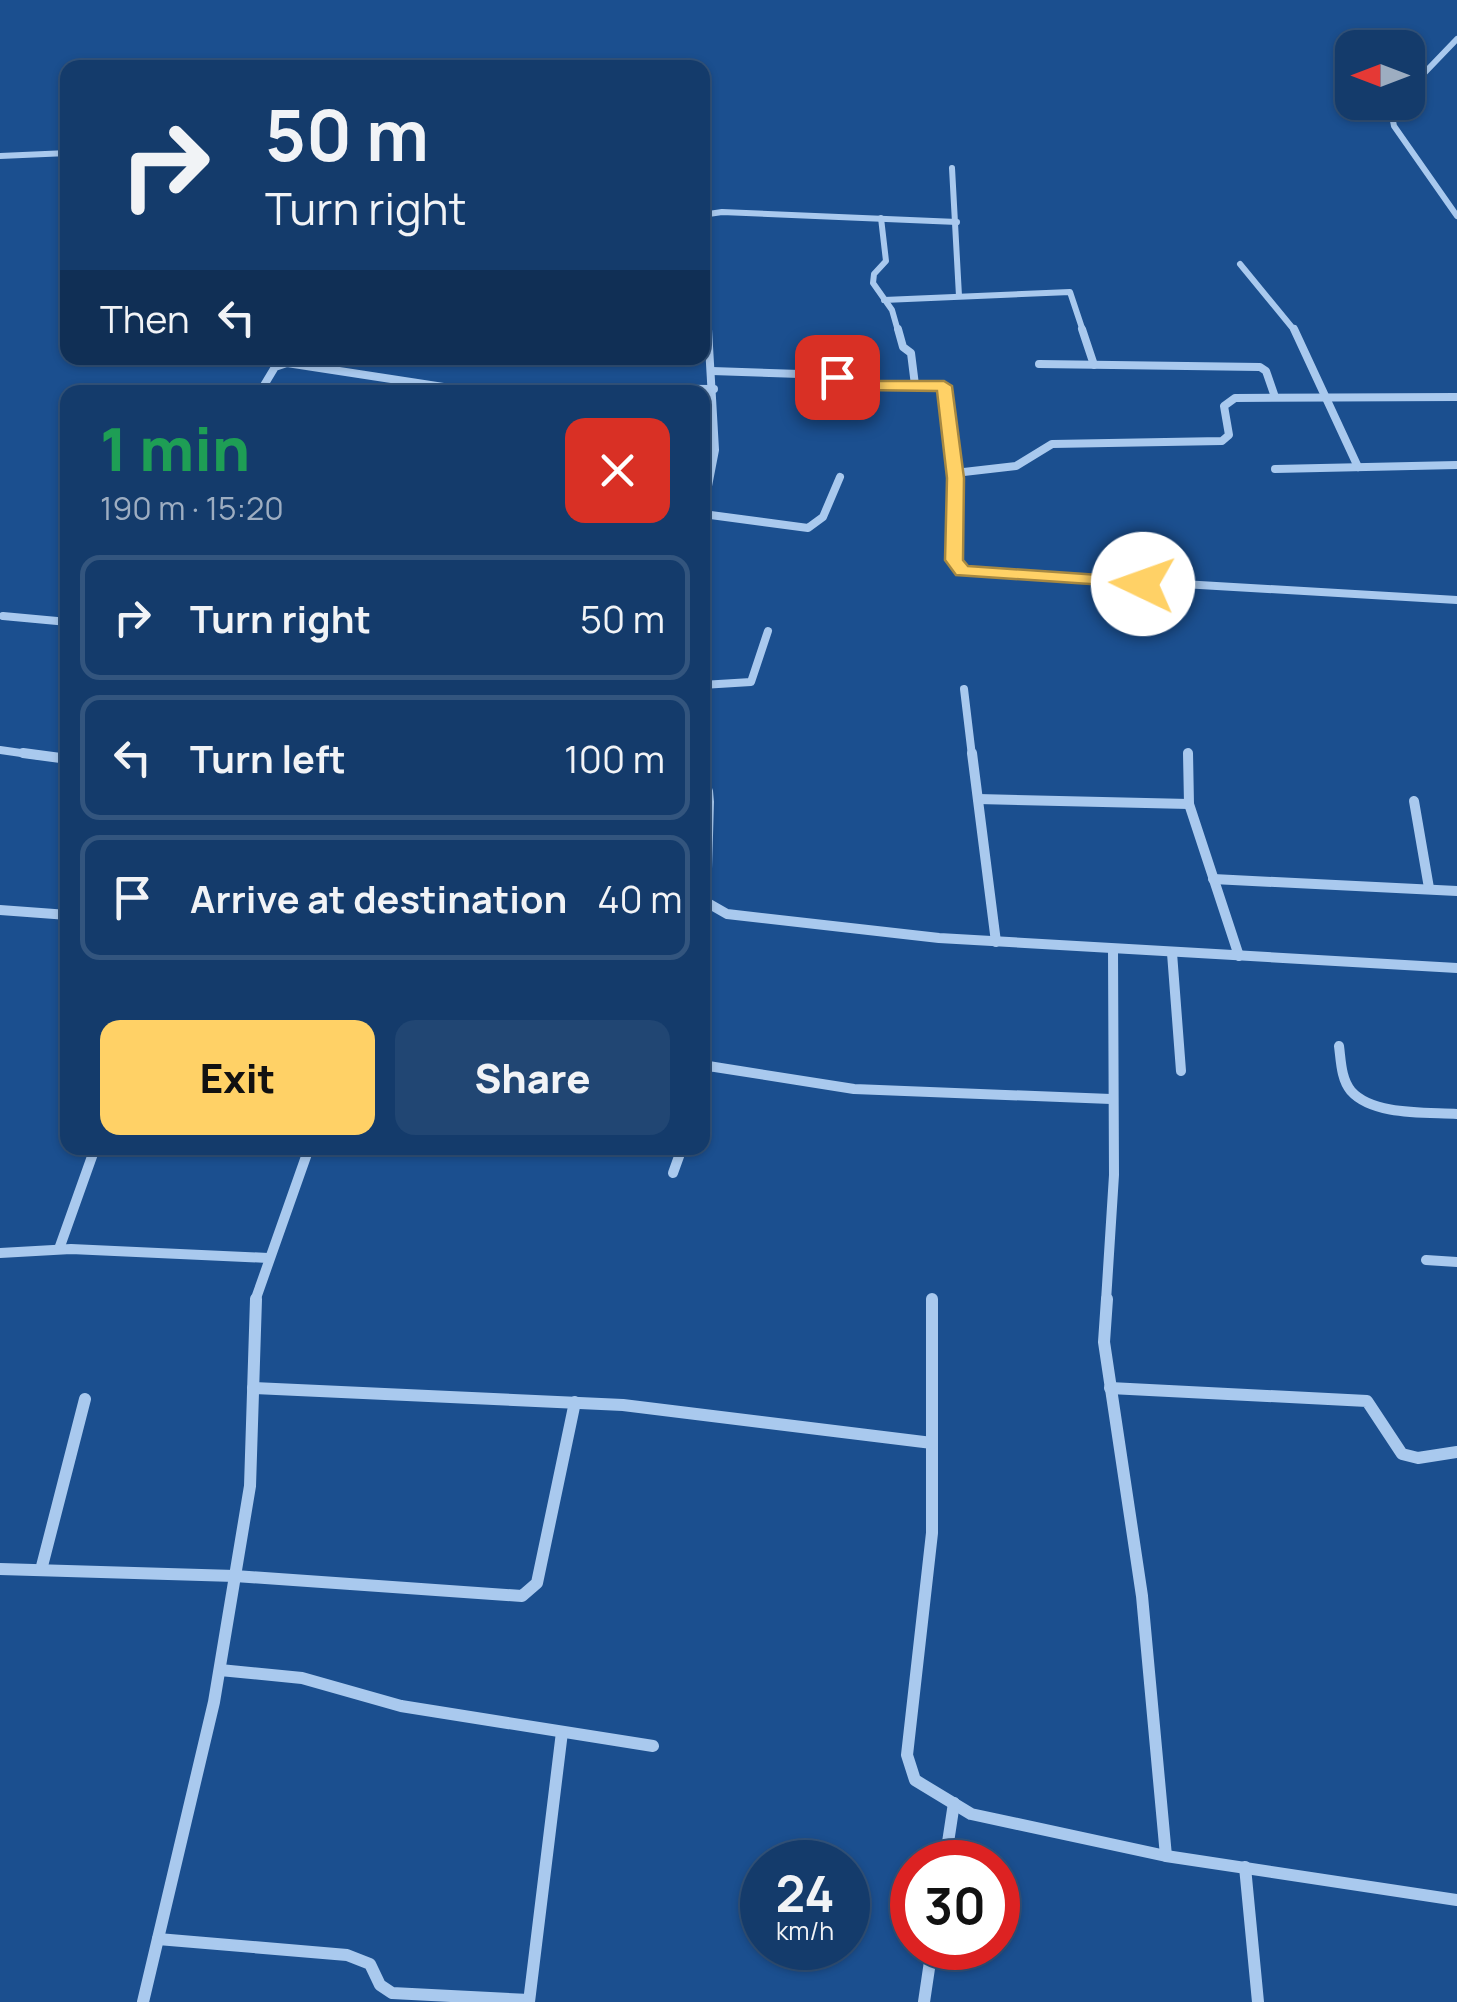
<!DOCTYPE html>
<meta charset="utf-8">
<style>
body{margin:0;font-family:Manrope,sans-serif;background:#214673;color:#f1f3f6;height:100vh;display:flex;flex-direction:column;font-size:38px;white-space:nowrap}
*{box-sizing:border-box;margin:0}
p{font-size:32px;color:#9dadc1}
.icon{flex:none;width:55px;height:55px;fill:none;stroke:currentColor;stroke-width:2;stroke-linecap:round;stroke-linejoin:round}
.map{position:relative;flex:1;overflow:hidden}
.details{position:absolute;left:60px;top:385px;width:650px;height:770px;display:flex;flex-direction:column;background:#143b6b;border-radius:20px;box-shadow:0 2px 8px #0004,0 0 0 2px #33557e}
.details>*{flex:none}
.banner{position:absolute;left:60px;top:60px;width:650px;height:305px;border-radius:20px;box-shadow:0 2px 8px #0004,0 0 0 2px #33557e;background:#143b6b;color:#f1f3f6;overflow:hidden}
.needle{width:65px;rotate:270deg}
.fabs{position:absolute;left:1335px;top:30px;display:grid;gap:20px}
.fabs a{display:grid;place-items:center;width:90px;height:90px;border-radius:20px;background:#143b6b;box-shadow:0 2px 8px #0004,0 0 0 2px #33557e;font-size:50px}
.speed{position:absolute;left:740px;top:1840px;display:flex;gap:20px;font-size:50px;font-weight:700;text-align:center}
.speed>*{display:grid;place-content:center;width:130px;height:130px;border-radius:50%;background:#143b6b;box-shadow:0 2px 8px #0004,0 0 0 2px #33557e;line-height:1}
.speed small{font-size:25px;font-weight:400}
.speed .limit{border:15px solid #d22;background:#fff;color:#111}
.pin{position:absolute;display:grid;place-items:center;width:85px;height:85px;color:#fff;margin:-42px;border-radius:20px;box-shadow:0 5px 15px #0006}
.me{position:absolute;width:110px;margin:-55px;rotate:273deg;stroke-linejoin:round;filter:drop-shadow(0 0 8px #0008)}
.turn{display:flex;align-items:center;gap:35px;height:210px;padding:0 40px;font-size:45px}
.turn .icon{width:130px;height:130px;stroke-width:2.5}
.turn b{display:block;font-size:70px;line-height:85px}
.then{display:flex;align-items:center;height:95px;padding:0 40px;background:#0003;gap:20px;font-size:38px}
.round{display:grid;place-items:center;flex:none;width:105px;height:105px;border-radius:20px;background:#214673}
.headline{display:flex;align-items:center;justify-content:space-between;height:170px;padding:0 40px}
h1{font-size:60px;font-weight:800;line-height:75px;color:#1e9e55}
.primary-button{display:flex;gap:20px;margin-top:auto;padding:20px 40px}
.primary-button a{flex:1;height:115px;border-radius:20px;background:#ffd166;color:#111;font-size:40px;font-weight:800;line-height:115px;text-align:center}
.primary-button a+a{background:#214673;color:#f1f3f6}
ul{padding:0;list-style:none}
li{display:flex;align-items:center;gap:30px;height:125px;margin:0 20px 15px;padding:0 20px;border:5px solid #33557e;border-radius:20px}
li div{flex:1}
li b{display:block;font-size:38px}
li em{font-style:normal}
.map>svg:first-child{display:block}
.lines{fill:none;stroke-linecap:round;stroke-linejoin:round}
.street-far3{stroke:#a9c9ee;stroke-width:6}
.street-far2{stroke:#a9c9ee;stroke-width:8}
.street-far1{stroke:#a9c9ee;stroke-width:10}
.street{stroke:#a9c9ee;stroke-width:12}
.route{fill:#ffd166;stroke:#a68842;stroke-width:2.5}
</style>
<div class="map">
<svg width="1457" height="2002" viewBox="0 0 1457 2002">
<rect width="100%" height="100%" fill="#1b4f8f"/>
<g class="lines">
<g class="street-far3">
<polyline points="1408,90 1457,39"/>
<polyline points="1398,102 1392,116 1394,126 1457,216"/>
<polyline points="0,156 68,153"/>
<polyline points="952,168 959,296"/>
<polyline points="702,215 722,212 957,222"/>
<polyline points="881,218 886,261 874,274 873,283 892,310 898,331"/>
<polyline points="702,239 708,331"/>
<polyline points="1240,264 1295,331"/>
<polyline points="884,300 1070,292 1083,331"/>
</g>
<g class="street-far2">
<polyline points="898,329 903,347 911,353 915,385"/>
<polyline points="1082,329 1094,365"/>
<polyline points="1294,329 1358,467"/>
<polyline points="1039,364 1260,367 1266,371 1275,397"/>
<polyline points="712,371 830,375 862,386 944,386 956,477 954,560 962,571 1457,600"/>
<polyline points="260,392 275,367 287,363 476,392"/>
<polyline points="570,392 585,388 714,389"/>
<polyline points="1275,469 1457,465"/>
<polyline points="955,473 1016,466 1052,444 1222,441 1229,435 1224,406 1235,398 1457,397"/>
<polyline points="703,514 808,528 823,517 840,477"/>
<polyline points="702,517 715,450 708,329"/>
<polyline points="3,616 68,622"/>
<polyline points="702,685 751,682 768,631"/>
<polyline points="964,689 972,756"/>
<polyline points="0,750 42,756"/>
</g>
<g class="street-far1">
<polyline points="23,753 68,759"/>
<polyline points="972,753 996,942"/>
<polyline points="1188,753 1189,804 1239,956"/>
<polyline points="702,788 708,791 709,802 706,902 727,914 939,938 1457,968"/>
<polyline points="978,799 1189,804"/>
<polyline points="1414,801 1429,888"/>
<polyline points="1213,879 1457,891"/>
<polyline points="0,910 68,915"/>
<polyline points="1172,953 1181,1071"/>
<path d="M1339,1046c2,15 2,33 12,45 22,25 76,21 106,23"/>
<polyline points="702,1065 854,1089 1111,1099"/>
<polyline points="702,1085 709,1066"/>
<polyline points="673,1173 682,1148"/>
<polyline points="59,1249 95,1148"/>
<polyline points="0,1253 71,1249 268,1258"/>
<polyline points="1426,1260 1457,1262"/>
<polyline points="255,1301 309,1148"/>
<polyline points="1106,1301 1114,1175 1113,949"/>
</g>
<g class="street">
<polyline points="932,1299 932,1533 907,1755 915,1780 971,1814 1166,1856 1457,1900"/>
<polyline points="1107,1299 1104,1342 1142,1596 1166,1856"/>
<polyline points="253,1388 623,1405 932,1443"/>
<polyline points="1110,1388 1367,1401 1402,1454 1418,1458 1457,1452"/>
<polyline points="0,1569 235,1576 522,1596 537,1583 575,1402"/>
<polyline points="41,1570 85,1399"/>
<polyline points="220,1670 302,1678 401,1706 653,1746"/>
<polyline points="945,1862 954,1803"/>
<polyline points="1245,1867 1258,2002"/>
<polyline points="158,1939 347,1955 370,1964 380,1985 392,1993 529,2000"/>
<polyline points="143,2002 214,1702 250,1486 256,1299"/>
<polyline points="529,2002 562,1732"/>
<polyline points="924,2002 932,1948"/>
</g>
</g>
<polygon class="route" points="837,372 864,381 944,381 952,386 964,478 963,560 968,566 1143,578 1152,584 1149,588 956,575 945,560 947,478 937,391 862,390 831,380 829,377"/>
</svg>
<div class="fabs">
<a><svg class="needle" viewBox="-14 -14 28 28"><path d="M0-13l5 13h-10z" fill="#e53935"/><path d="M0 13l5-13h-10z" fill="#9dadc1"/></svg></a>
</div>
<div class="speed"><div>24<small>km/h</small></div><div class="limit">30</div></div>
<div class="pin" style="left:837px;top:377px;background:#d93025"><svg class="icon" aria-label="arrive" viewBox="0 0 24 24"><path d="M6 21V4h12l-3 4 3 4H6"/></svg></div>
<svg class="me" style="left:1143px;top:584px" viewBox="-20 -20 40 40"><circle r="19" fill="#fff"/><path d="M0-13L10 11 0 6-10 11z" fill="#ffd166"/></svg>
<div class="banner">
<div class="turn"><svg class="icon" aria-label="right" viewBox="0 0 24 24"><path d="M7 20v-9h11M14 6l5 5-5 5"/></svg><div><b>50 m</b>Turn right</div></div>
<div class="then">Then<svg class="icon" aria-label="left" viewBox="0 0 24 24"><path d="M17 20v-9H6M10 6l-5 5 5 5"/></svg></div>
</div>
<section class="details">
<div class="headline"><div><h1>1 min</h1><p>190 m · 15:20</p></div><a class="round" style="background:#d93025;color:#fff"><svg class="icon" aria-label="close" viewBox="0 0 24 24"><path d="M6 6l12 12M18 6L6 18"/></svg></a></div>
<ul>
<li><svg class="icon" aria-label="right" viewBox="0 0 24 24"><path d="M7 20v-9h11M14 6l5 5-5 5"/></svg><div><b>Turn right</b></div><em>50 m</em></li>
<li><svg class="icon" aria-label="left" viewBox="0 0 24 24"><path d="M17 20v-9H6M10 6l-5 5 5 5"/></svg><div><b>Turn left</b></div><em>100 m</em></li>
<li><svg class="icon" aria-label="arrive" viewBox="0 0 24 24"><path d="M6 21V4h12l-3 4 3 4H6"/></svg><div><b>Arrive at destination</b></div><em>40 m</em></li>
</ul>
<div class="primary-button"><a>Exit</a><a>Share</a></div>
</section>
</div>
